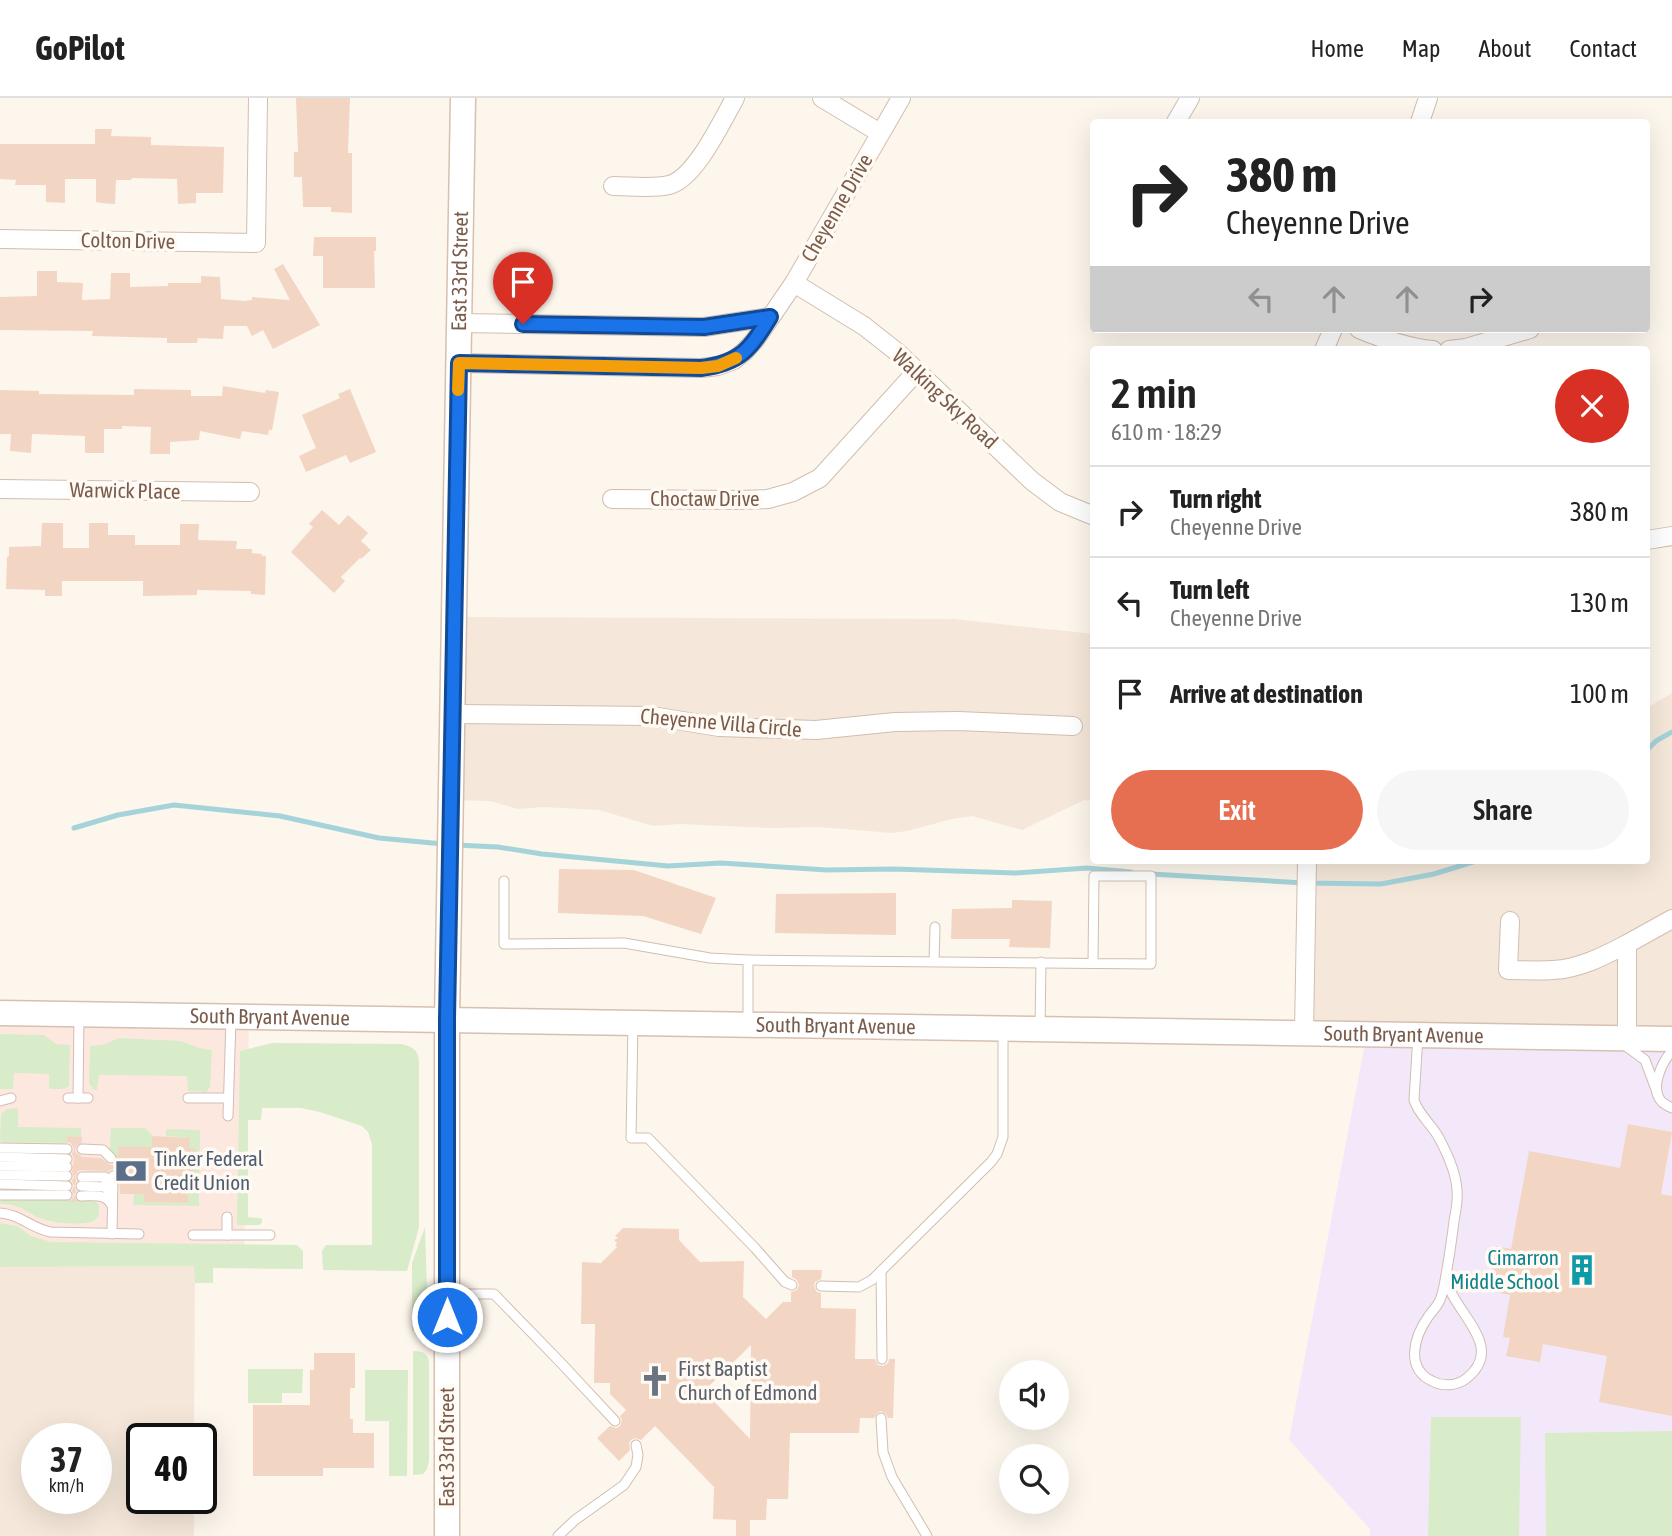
<!DOCTYPE html>
<meta charset="utf-8">
<style>
body{margin:0;font-family:"Asap Condensed",sans-serif;background:#f6f6f6;color:#222;height:100vh;display:flex;flex-direction:column;font-size:26px;white-space:nowrap}
*{box-sizing:border-box;margin:0}
p{font-size:23px;color:#767676}
.icon{flex:none;width:38px;height:38px;fill:none;stroke:currentColor;stroke-width:2;stroke-linecap:round;stroke-linejoin:round}
.map{position:relative;flex:1;overflow:hidden}
.side{position:absolute;left:1090px;top:248px;width:560px;height:518px;display:flex;flex-direction:column;background:#fff;border-radius:7px;box-shadow:0 7px 28px #0002}
.side>*{flex:none}
.hud{position:absolute;left:1090px;top:21px;width:560px;height:214px;border-radius:7px;box-shadow:0 7px 28px #0002;background:#fff;color:#222;overflow:hidden}
.tools{position:absolute;left:999px;top:1262px;display:grid;gap:14px}
.tools a{display:grid;place-items:center;width:70px;height:70px;border-radius:50%;background:#fff;box-shadow:0 7px 28px #0002;font-size:35px}
.speed{position:absolute;left:21px;top:1325px;display:flex;gap:14px;font-size:35px;font-weight:700;text-align:center}
.speed>*{display:grid;place-content:center;width:91px;height:91px;border-radius:50%;background:#fff;box-shadow:0 7px 28px #0002;line-height:1}
.speed small{font-size:18px;font-weight:400}
.speed .limit{border:4px solid #111;border-radius:10px;background:#fff;color:#111}
.pin{position:absolute;display:grid;place-items:center;width:60px;height:60px;color:#fff;margin:-72px -30px;border-radius:50% 50% 50% 0;rotate:-45deg;box-shadow:0 0 7px #0007}
.pin .icon{rotate:45deg}
.me{position:absolute;width:77px;margin:-38px;rotate:0deg;stroke-linejoin:round;filter:drop-shadow(0 0 5px #0008)}
.turn{display:flex;align-items:center;gap:24px;height:147px;padding:0 21px;font-size:32px}
.turn .icon{width:91px;height:91px;stroke-width:2.5}
.turn b{display:block;font-size:49px;line-height:60px}
.lanes{display:flex;align-items:center;height:66px;padding:0 21px;background:#0003;justify-content:center;gap:35px;direction:ltr}
.lanes .off{opacity:.35}
.round{display:grid;place-items:center;flex:none;width:74px;height:74px;border-radius:37px;background:#f6f6f6}
.headline{display:flex;align-items:center;justify-content:space-between;height:119px;padding:0 21px}
h1{font-size:42px;font-weight:600;line-height:52px}
.button{display:flex;gap:14px;margin-top:auto;padding:14px 21px}
.button a{flex:1;height:80px;border-radius:42px;background:#e76f51;color:#fff;font-size:28px;font-weight:600;line-height:80px;text-align:center}
.button a+a{background:#f6f6f6;color:#222}
ul{padding:0;list-style:none}
li{display:flex;align-items:center;gap:21px;height:91px;padding:0 21px;border-top:2px solid #e0e0e0}
li div{flex:1}
li b{display:block;font-size:26px}
li em{font-style:normal}
header{display:flex;align-items:center;gap:42px;box-sizing:border-box;height:98px;padding:0 35px;background:#fff;border-bottom:2px solid #e0e0e0}
header strong{font-size:33px}
nav{display:flex;gap:38px;margin-inline-start:auto;font-size:24px}
.map>svg:first-child{display:block}
.residential{fill:#f5e8da;fill-rule:evenodd}
.commercial{fill:#fde8e0}
.education{fill:#f3e8fa}
.green{fill:#d8ecc9}
.lines{fill:none;stroke-linecap:round;stroke-linejoin:round}
.stream{stroke:#a5d3da;stroke-width:5}
.building{fill:#f3d5c3;fill-rule:evenodd}
.lane-casing{stroke:#d1beb0;stroke-width:11}
.street-casing{stroke:#d1beb0;stroke-width:20}
.secondary-casing{stroke:#d6c0b0;stroke-width:27}
.lane{stroke:#fff;stroke-width:9}
.street{stroke:#fff;stroke-width:18}
.secondary{stroke:#fff;stroke-width:24}
.route-casing{stroke:#114b97;stroke-width:18}
.route{stroke:#1a73e8;stroke-width:12}
.slow{stroke:#f59e0b;stroke-width:12}
.labels{text-anchor:middle;stroke-width:7;stroke-linejoin:round;paint-order:stroke}
.street-label{font-size:21px;fill:#7a5c4d;stroke:#fffaf3}
.service-label{font-size:21px;fill:#4e5e75;stroke:#fffaf3;text-anchor:start}
.culture-label{font-size:21px;fill:#0d838f;stroke:#fffaf3;text-anchor:end}
.worship-label{font-size:21px;fill:#5b616d;stroke:#fffaf3;text-anchor:start}
</style>
<header>
<strong>GoPilot</strong>
<nav><a>Home</a><a>Map</a><a>About</a><a>Contact</a></nav>
</header>
<div class="map">
<svg width="1672" height="1438" viewBox="0 0 1672 1438">
<rect width="100%" height="100%" fill="#fdf6ec"/>
<g class="residential">
<polygon points="454,519 953,521 1094,536 1094,703 1084,702 1022,732 972,718 952,721 907,733 892,735 819,729 771,730 680,726 653,728 599,712 543,709 518,711 490,703 451,702"/>
<polygon points="1672,595 1672,941 1304,934 1307,763 1647,763 1647,610"/>
<path d="M195,1168l-1,172h-52v60h52v38h-194v-269zM37,1340h59v60h-59z"/>
</g>
<polygon class="commercial" points="0,915 249,918 244,1168 0,1169"/>
<polygon class="education" points="1367,935 1672,941 1672,1438 1370,1438 1370,1431 1289,1342"/>
<g class="green">
<polygon points="0,936 44,937 56,946 70,947 69,988 64,991 50,991 49,989 49,976 14,975 13,991 0,991"/>
<polygon points="119,940 181,943 199,950 212,952 210,989 206,994 188,993 187,978 99,977 97,992 94,992 89,985 90,948 102,947"/>
<path d="M272,945l130,1c11,3 16,6 17,17v166l-12,44 -84,-1 -1,-19 4,-6h46v-101l-4,-12 -6,-6 -42,-14 -19,-4h-39l-1,12h-13v41l14,2 -1,6h-13v48l12,1 2,1v4l-3,2h-22l3,-174z"/>
<polygon points="18,1010 18,1029 81,1030 81,1039 67,1038 67,1045 2,1044 0,1041 1,1016 7,1011"/>
<polygon points="111,1030 145,1030 153,1038 152,1049 119,1049 118,1060 117,1060 110,1051"/>
<polygon points="166,1031 200,1032 199,1108 133,1107 134,1096 144,1096 145,1104 188,1105 188,1082 194,1081 195,1050 189,1050 189,1040 166,1038"/>
<path d="M1,1101l93,1 5,5c0,6 1,11 -4,15 -7,6 -41,3 -49,0 -19,-5 -22,-16 -46,-16z"/>
<polygon points="0,1125 17,1128 31,1138 51,1144 297,1147 303,1153 303,1171 213,1170 213,1185 195,1185 194,1168 0,1169"/>
<path d="M425,1129l3,98c-4,7 -9,6 -16,6v-68z"/>
<path d="M413,1253c8,0 14,1 16,10v100l-2,8 -4,5 -10,1z"/>
<polygon points="248,1271 303,1271 302,1295 282,1295 282,1305 248,1305"/>
<polygon points="365,1272 408,1272 407,1378 389,1378 389,1323 365,1323"/>
<polygon points="1431,1319 1521,1319 1519,1438 1428,1438"/>
<polygon points="1672,1333 1672,1438 1546,1438 1545,1335"/>
</g>
<g class="lines">
<g class="stream">
<polyline points="1647,652 1656,643 1672,634"/>
<polyline points="74,730 118,717 174,707 280,718 379,740 443,746"/>
<polyline points="456,747 498,749 542,756 668,768 721,765 827,772 894,771 1015,775 1087,770 1131,774"/>
<polyline points="1151,776 1304,785 1381,786 1434,776 1476,763"/>
</g>
</g>
<g class="building">
<polygon points="296,0 350,0 348,55 352,55 352,115 331,114 331,109 303,109 302,79 294,79 294,54 298,54"/>
<polygon points="95,31 112,31 111,38 151,39 151,47 224,49 223,95 196,95 196,105 178,106 177,81 132,80 131,82 116,82 115,106 101,105 96,104 96,81 65,81 65,105 46,104 46,87 15,87 16,82 0,81 0,46 95,46"/>
<polygon points="314,139 376,139 376,153 374,153 375,190 323,190 323,158 313,158"/>
<polygon points="283,166 320,227 273,251 263,232 252,238 247,228 224,228 223,241 198,240 197,245 167,245 167,240 92,238 93,233 0,232 0,199 37,198 37,173 57,173 57,184 83,185 82,202 110,201 111,175 130,175 130,189 168,188 168,185 201,185 201,178 220,179 221,201 245,203 252,202 252,199 290,202 274,171"/>
<polygon points="223,288 265,295 266,292 279,294 272,332 269,332 268,337 242,333 240,341 200,333 199,342 170,344 170,356 150,356 151,329 122,328 122,331 104,331 104,355 85,355 85,338 32,336 31,355 10,353 11,336 0,336 0,292 39,293 39,296 134,297 134,291 191,292 191,298 222,298"/>
<polygon points="350,291 376,354 350,365 346,357 306,374 299,358 316,350 302,317 340,300 338,296"/>
<polygon points="322,412 339,427 348,417 368,435 361,443 371,452 361,461 360,460 341,479 345,483 334,495 291,454 313,429 309,426"/>
<polygon points="42,425 63,425 63,450 89,450 89,425 108,425 108,437 135,437 135,447 180,447 180,426 199,426 198,442 237,443 236,451 252,451 252,455 262,456 262,458 266,458 265,497 251,496 251,493 197,492 197,497 143,498 143,483 62,483 62,498 45,498 45,492 6,491 7,459 9,458 9,449 41,448"/>
<polygon points="559,771 634,772 716,800 701,836 643,818 558,815"/>
<polygon points="896,795 896,837 775,835 776,796"/>
<polygon points="1012,802 1052,803 1050,850 1009,849 1010,841 951,841 952,811 1012,810"/>
<polygon points="1628,1026 1672,1034 1661,1096 1672,1098 1672,1318 1599,1304 1607,1258 1543,1246 1540,1264 1506,1258 1510,1240 1503,1239 1510,1197 1488,1193 1496,1148 1511,1151 1529,1053 1620,1070"/>
<polygon points="67,1038 82,1039 82,1044 77,1047 75,1051 76,1055 82,1059 101,1060 110,1067 113,1067 117,1062 119,1049 152,1049 152,1038 190,1040 189,1050 195,1050 194,1082 188,1082 188,1105 144,1104 144,1096 120,1096 119,1075 117,1072 112,1071 108,1073 82,1072 78,1073 75,1078 76,1083 74,1088 76,1093 74,1097 78,1104 66,1104 71,1103 74,1098 72,1093 74,1088 72,1083 74,1079 72,1074 74,1061 72,1056 74,1050 71,1045 67,1044"/>
<path d="M623,1130l56,1v11l21,22 44,-1 -1,36 23,22 17,-17h8v-10l6,-2 2,-5 -2,-5 -5,-3v-7h30l-1,9 -6,3 -1,4 3,6 4,1v15l35,1 -1,50h20l3,6 5,1 5,-3 1,-4h6l-2,59h-5l-2,-4 -5,-3 -4,2 -3,5h-14l-1,15h-69l-2,66h-21l-1,21h-16v16h-14v-16l-23,-1 1,-32 -59,-61 -14,14 -6,-2 -4,2 -2,3 1,7 -11,11 -22,-23 13,-12 6,2 4,-2 2,-6 -2,-4 6,-6 -16,-16v-11h-16l1,-59h-14l1,-62 19,1 16,-16 -2,-2 2,-2 -3,-3 4,-2 -3,-2zM751,1247l-1,94 -46,-48z"/>
<polygon points="314,1255 355,1255 355,1290 350,1290 350,1321 353,1321 353,1335 374,1335 374,1370 323,1370 323,1378 253,1378 253,1307 310,1307 310,1272 314,1272"/>
</g>
<g class="lines">
<defs>
<g id="lane">
<polyline points="504,783 504,846 624,845 710,860 748,862 748,923"/>
<polyline points="748,862 1151,866 1151,778 1094,778 1093,865"/>
<polyline points="934,863 935,829"/>
<polyline points="633,925 631,1040 648,1040 755,1150 785,1184 792,1187"/>
<polyline points="1040,929 1041,864"/>
<path d="M1418,937l-4,65c5,16 19,25 26,40 8,15 16,33 17,50 1,10 -1,21 -3,31 -2,16 -4,32 -7,48 -2,10 -3,22 -7,31 -3,7 -8,11 -12,17 -14,20 -23,51 4,64 11,6 25,5 35,-3 36,-29 -5,-60 -17,-88 -2,-7 -3,-14 -3,-21"/>
<polyline points="1623,946 1645,962 1657,994"/>
<path d="M1672,953c-10,11 -23,38 -10,51 2,2 8,5 10,6"/>
<polyline points="68,1000 88,1000"/>
<polyline points="78,1000 79,917"/>
<polyline points="188,1000 228,1000"/>
<polyline points="0,1003 11,1000"/>
<polyline points="228,1018 231,920"/>
<polyline points="0,1050 67,1051"/>
<polyline points="82,1051 103,1052 111,1060"/>
<polyline points="0,1059 67,1061"/>
<polyline points="0,1068 67,1069"/>
<polyline points="0,1077 67,1078"/>
<polyline points="82,1079 105,1079 109,1093"/>
<polyline points="0,1086 67,1088"/>
<polyline points="81,1088 104,1089 107,1091 109,1096"/>
<polyline points="0,1097 67,1097"/>
<path d="M81,1098c11,0 24,-3 30,8"/>
<path d="M0,1115c20,1 32,16 51,19l88,2"/>
<polyline points="112,1136 113,1078"/>
<polyline points="193,1137 227,1137 227,1119"/>
<polyline points="227,1137 270,1137"/>
<polyline points="881,1173 882,1261"/>
<polyline points="821,1188 859,1189 872,1182 991,1064 997,1056 1003,1039 1003,931"/>
<polyline points="447,1196 494,1196 562,1266 615,1323"/>
<polyline points="881,1320 883,1354 892,1379 927,1438"/>
<polyline points="558,1438 575,1422 624,1387 636,1369 638,1357 636,1347"/>
</g>
<g id="street">
<polyline points="822,0 880,35"/>
<polyline points="1176,24 1190,0"/>
<polyline points="1420,24 1428,0"/>
<path d="M613,88c16,0 40,3 56,-1 26,-6 53,-64 66,-87"/>
<polyline points="0,141 256,145 258,0"/>
<polyline points="794,185 864,228 897,254 1032,383 1060,404 1094,418"/>
<polyline points="459,225 704,229 770,219"/>
<path d="M1359,231c24,10 49,19 74,21"/>
<polyline points="1324,252 1333,231"/>
<polyline points="1449,252 1466,250 1530,231"/>
<polyline points="459,265 701,270 718,268 734,262 745,253 755,242 794,185 901,0"/>
<polyline points="0,391 250,394"/>
<polyline points="612,401 739,402 768,401 793,394 820,380 916,274"/>
<polyline points="1647,442 1672,438"/>
<polyline points="452,616 652,618 719,629 816,632 895,624 958,623 1073,628"/>
<path d="M1510,823l-2,49c15,0 30,1 45,0 26,-1 51,-14 74,-26"/>
<polyline points="1304,934 1307,763"/>
<polyline points="1627,940 1627,846 1672,821"/>
</g>
<g id="secondary">
<path id="s1" d="M0,915l1672,26"/>
<path id="s2" d="M447,1438v-517l16,-921"/>
</g>
</defs>
<use href="#lane" class="lane-casing"/>
<use href="#street" class="street-casing"/>
<use href="#secondary" class="secondary-casing"/>
<use href="#lane" class="lane"/>
<use href="#street" class="street"/>
<use href="#secondary" class="secondary"/>
</g>
<g class="lines">
<defs>
<path id="route" d="M447,1219v-298l12,-656 242,5c40,-5 49,-19 69,-51l-66,10 -181,-3"/>
</defs>
<use href="#route" class="route-casing"/>
<use href="#route" class="route"/>
<polyline class="slow" points="458,292 459,265 701,270 718,268 736,260"/>
</g>
<defs>
<symbol id="bank-bare" viewBox="-9 -9 18 18"><path d="M-6-4H6V4H-6ZM0-2.3a2.3 2.3 0 1 0 0 4.6a2.3 2.3 0 1 0 0-4.6Z" fill="#5c6f8a" stroke="#fffaf3" stroke-width="2.5" paint-order="stroke"/></symbol>
<symbol id="building-bare" viewBox="-9 -9 18 18"><path d="M-4-6H4V6H1V3H-1V6H-4ZM-2.5-4.3h1.7v1.8h-1.7ZM.8-4.3h1.7v1.8H.8ZM-2.5-1h1.7V.8h-1.7ZM.8-1h1.7V.8H.8Z" fill="#0f9aa8" stroke="#fffaf3" stroke-width="2.5" paint-order="stroke"/></symbol>
<symbol id="church-bare" viewBox="-9 -9 18 18"><path d="M-1.2-6h2.4v3.5h3.3v2.4h-3.3V6h-2.4V-.1h-3.3v-2.4h3.3Z" fill="#6b7280" stroke="#fffaf3" stroke-width="2.5" paint-order="stroke"/></symbol>
</defs>
<g fill-rule="evenodd">
<use href="#bank-bare" x="109" y="1051" width="44" height="44"/>
<use href="#building-bare" x="1560" y="1150" width="44" height="44"/>
<use href="#church-bare" x="633" y="1261" width="44" height="44"/>
</g>
<g class="labels">
<g class="street-label">
<text transform="translate(837 110) rotate(-60)" y="7">Cheyenne Drive</text>
<text transform="translate(128 143) rotate(1)" y="7">Colton Drive</text>
<text dy="7" stroke="none"><textPath href="#s2" startOffset="1265">East 33rd Street</textPath></text>
<text transform="translate(945 301) rotate(43)" y="7">Walking Sky Road</text>
<text transform="translate(125 393) rotate(1)" y="7">Warwick Place</text>
<text x="705" y="408">Choctaw Drive</text>
<text transform="translate(721 625) rotate(5)" y="7">Cheyenne Villa Circle</text>
<text dy="7" stroke="none"><textPath href="#s1" startOffset="270">South Bryant Avenue</textPath></text>
<text dy="7" stroke="none"><textPath href="#s1" startOffset="836">South Bryant Avenue</textPath></text>
<text dy="7" stroke="none"><textPath href="#s1" startOffset="1404">South Bryant Avenue</textPath></text>
<text transform="translate(447 1349) rotate(-90)" y="7">East 33rd Street</text>
</g>
<g class="service-label">
<text x="154" y="1068">Tinker Federal<tspan x="154" dy="24">Credit Union</tspan></text>
</g>
<g class="culture-label">
<text x="1559" y="1167">Cimarron<tspan x="1559" dy="24">Middle School</tspan></text>
</g>
<g class="worship-label">
<text x="678" y="1278">First Baptist<tspan x="678" dy="24">Church of Edmond</tspan></text>
</g>
</g>
</svg>
<div class="tools">
<a><svg class="icon" aria-label="sound" viewBox="0 0 24 24"><path d="M4 9h4l5-4v14l-5-4H4zM17 9q2 3 0 6"/></svg></a>
<a><svg class="icon" aria-label="search" viewBox="0 0 24 24"><circle cx="10" cy="10" r="6"/><path d="M15 15l6 6"/></svg></a>
</div>
<div class="speed"><div>37<small>km/h</small></div><div class="limit">40</div></div>
<div class="pin" style="left:523px;top:226px;background:#d93025"><svg class="icon" aria-label="arrive" viewBox="0 0 24 24"><path d="M6 21V4h12l-3 4 3 4H6"/></svg></div>
<svg class="me" style="left:447px;top:1219px" viewBox="-20 -20 40 40"><circle r="17" fill="#1a73e8" stroke="#fff" stroke-width="3"/><path d="M0-11L8 9 0 5-8 9z" fill="#fff"/></svg>
<div class="hud">
<div class="turn"><svg class="icon" aria-label="right" viewBox="0 0 24 24"><path d="M7 20v-9h11M14 6l5 5-5 5"/></svg><div><b>380 m</b>Cheyenne Drive</div></div>
<div class="lanes"><svg class="icon off" aria-label="left" viewBox="0 0 24 24"><path d="M17 20v-9H6M10 6l-5 5 5 5"/></svg><svg class="icon off" aria-label="ahead" viewBox="0 0 24 24"><path d="M12 20V5M6 11l6-6 6 6"/></svg><svg class="icon off" aria-label="ahead" viewBox="0 0 24 24"><path d="M12 20V5M6 11l6-6 6 6"/></svg><svg class="icon" aria-label="right" viewBox="0 0 24 24"><path d="M7 20v-9h11M14 6l5 5-5 5"/></svg></div>
</div>
<section class="side">
<div class="headline"><div><h1>2 min</h1><p>610 m · 18:29</p></div><a class="round" style="background:#d93025;color:#fff"><svg class="icon" aria-label="close" viewBox="0 0 24 24"><path d="M6 6l12 12M18 6L6 18"/></svg></a></div>
<ul>
<li><svg class="icon" aria-label="right" viewBox="0 0 24 24"><path d="M7 20v-9h11M14 6l5 5-5 5"/></svg><div><b>Turn right</b><p>Cheyenne Drive</p></div><em>380 m</em></li>
<li><svg class="icon" aria-label="left" viewBox="0 0 24 24"><path d="M17 20v-9H6M10 6l-5 5 5 5"/></svg><div><b>Turn left</b><p>Cheyenne Drive</p></div><em>130 m</em></li>
<li><svg class="icon" aria-label="arrive" viewBox="0 0 24 24"><path d="M6 21V4h12l-3 4 3 4H6"/></svg><div><b>Arrive at destination</b></div><em>100 m</em></li>
</ul>
<div class="button"><a>Exit</a><a>Share</a></div>
</section>
</div>
